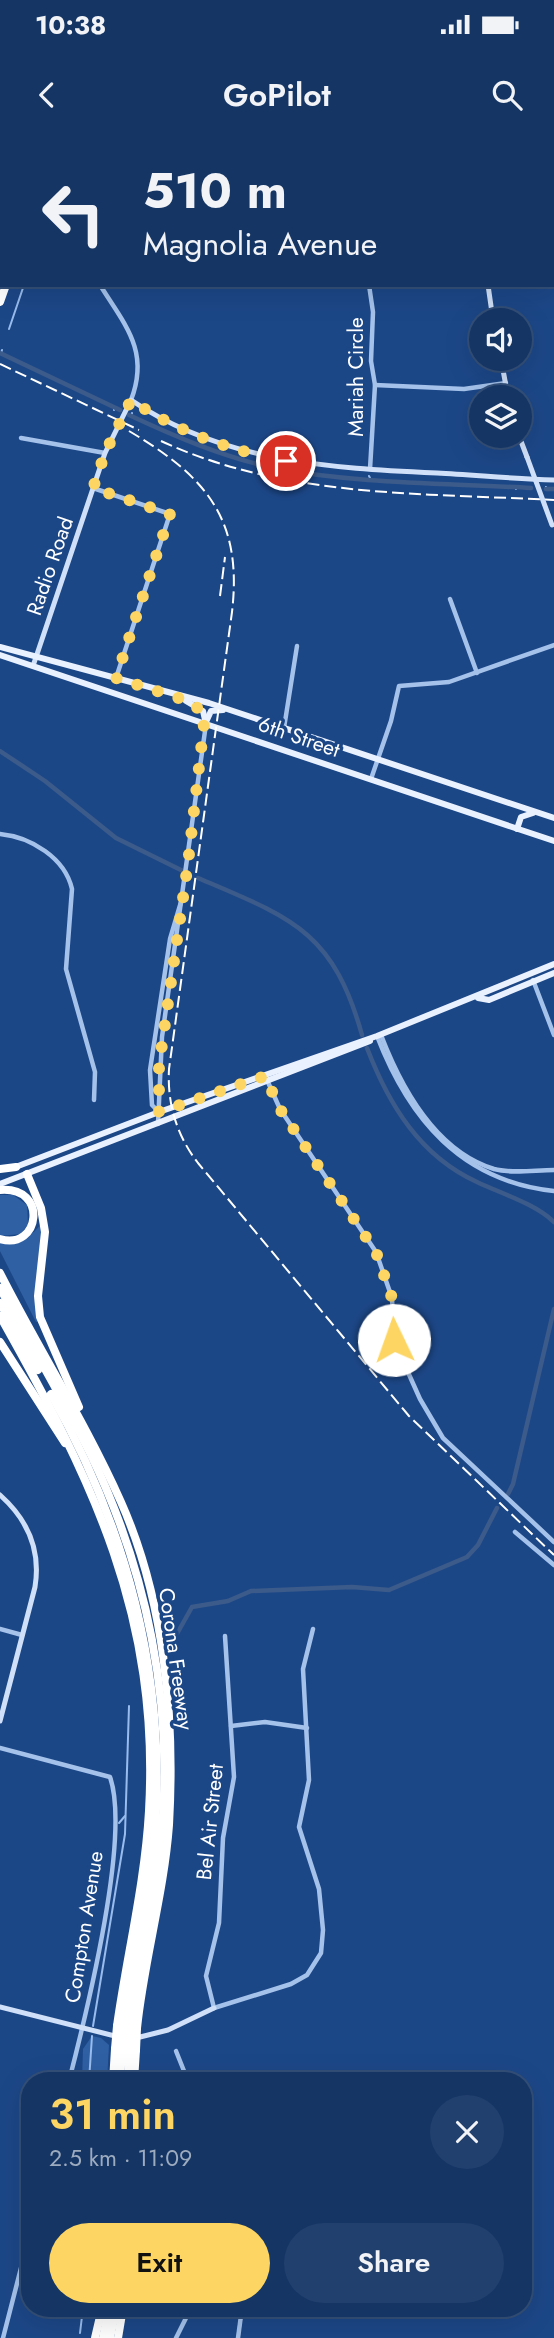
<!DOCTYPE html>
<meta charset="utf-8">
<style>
body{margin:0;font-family:Jost,sans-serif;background:#22406e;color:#f1f3f6;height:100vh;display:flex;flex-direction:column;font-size:26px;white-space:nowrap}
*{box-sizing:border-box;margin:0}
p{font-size:23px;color:#9dabbf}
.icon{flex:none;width:38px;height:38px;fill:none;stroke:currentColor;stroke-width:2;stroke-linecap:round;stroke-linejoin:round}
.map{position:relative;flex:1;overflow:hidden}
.panel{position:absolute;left:21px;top:1932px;width:511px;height:245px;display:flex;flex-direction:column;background:#153565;border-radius:28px;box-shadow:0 7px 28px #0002,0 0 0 2px #345079}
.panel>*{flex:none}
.banner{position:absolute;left:0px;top:0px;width:555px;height:147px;box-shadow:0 7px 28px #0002,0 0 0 2px #345079;background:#153565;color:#f1f3f6;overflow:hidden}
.tools{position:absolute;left:469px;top:168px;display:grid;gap:14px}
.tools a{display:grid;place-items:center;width:63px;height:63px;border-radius:50%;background:#153565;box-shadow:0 7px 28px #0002,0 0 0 2px #345079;font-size:35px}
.pin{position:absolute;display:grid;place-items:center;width:60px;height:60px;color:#fff;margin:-30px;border:4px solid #fff;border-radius:50%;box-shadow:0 2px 7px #0007}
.me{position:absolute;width:77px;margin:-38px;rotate:357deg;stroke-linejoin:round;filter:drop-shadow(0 0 5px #0008)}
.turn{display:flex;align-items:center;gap:24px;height:147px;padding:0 28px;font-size:32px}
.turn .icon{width:91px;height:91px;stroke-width:2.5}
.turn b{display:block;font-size:49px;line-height:60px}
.round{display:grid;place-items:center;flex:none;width:74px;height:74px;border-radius:37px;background:#22406e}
.overview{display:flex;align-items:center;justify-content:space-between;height:119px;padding:0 28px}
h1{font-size:42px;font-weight:600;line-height:52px;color:#fcd562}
.action{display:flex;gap:14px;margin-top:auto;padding:14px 28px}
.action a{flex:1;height:80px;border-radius:42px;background:#fcd562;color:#111;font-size:28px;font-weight:600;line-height:80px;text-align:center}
.action a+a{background:#22406e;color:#f1f3f6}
.status{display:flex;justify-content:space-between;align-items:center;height:49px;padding:0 35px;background:#153565;direction:ltr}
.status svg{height:19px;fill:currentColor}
header{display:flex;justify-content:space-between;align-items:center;height:91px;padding:0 28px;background:#153565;font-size:32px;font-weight:600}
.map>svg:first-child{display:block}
.green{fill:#2f60a4}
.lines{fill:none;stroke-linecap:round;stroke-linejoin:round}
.stream{stroke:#98bced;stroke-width:2}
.canal{stroke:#3c5b8a;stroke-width:4.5}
.street{stroke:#a5c2eb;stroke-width:4.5}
.secondary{stroke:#d0e0f8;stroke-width:5}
.primary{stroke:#e9f1ff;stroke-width:6}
.highway{stroke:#fff;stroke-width:8}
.rail{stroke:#fff;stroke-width:2;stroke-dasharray:12 5;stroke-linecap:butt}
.secondary-bridge{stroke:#d0e0f8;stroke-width:5}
.highway-bridge{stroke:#fff;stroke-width:8}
.route{stroke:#fcd562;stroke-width:12;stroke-dasharray:0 21.6}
.labels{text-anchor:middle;stroke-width:7;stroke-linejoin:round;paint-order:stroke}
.street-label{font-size:21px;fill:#fff;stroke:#1c4787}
</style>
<div class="status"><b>10:38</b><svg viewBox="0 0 49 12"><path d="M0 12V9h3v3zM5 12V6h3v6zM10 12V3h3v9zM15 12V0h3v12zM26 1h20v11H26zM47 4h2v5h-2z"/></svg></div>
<header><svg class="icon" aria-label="back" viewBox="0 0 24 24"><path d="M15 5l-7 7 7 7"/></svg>GoPilot<svg class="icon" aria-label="search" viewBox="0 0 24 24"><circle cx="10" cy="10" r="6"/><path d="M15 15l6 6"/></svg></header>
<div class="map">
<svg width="554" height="2198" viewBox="0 0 554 2198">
<rect width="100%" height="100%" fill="#1c4787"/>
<g class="green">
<polygon points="0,1055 13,1055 27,1065 28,1085 20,1094 0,1096"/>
<path d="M41,1084l-2,97 -3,1 -36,-71v-8c17,1 33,-7 41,-19z"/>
<polygon points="92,1896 101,1898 109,1905 107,1941 82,1941 83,1909"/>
</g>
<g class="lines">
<g class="stream">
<polyline points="189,0 207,2"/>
<polyline points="156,2 186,0"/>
<polyline points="9,189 24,145"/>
<polyline points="1,213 2,210"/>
<polyline points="114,270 114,269"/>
<polyline points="131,276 132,273"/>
<polyline points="261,324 261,323"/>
<polyline points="369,336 370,338"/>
<polyline points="515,347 516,349"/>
<polyline points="546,347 547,349"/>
<polyline points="119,1683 125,1676"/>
<polyline points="93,1886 125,1694 129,1566"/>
<polyline points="89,1941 92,1896"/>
<polyline points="80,2193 83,2168"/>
</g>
<g class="canal">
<polyline points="0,213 120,270"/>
<path d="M129,275c47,22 94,42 145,53 84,16 172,15 257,20"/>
<polyline points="546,349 554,349"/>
<polyline points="0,611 45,641 116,698 183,731"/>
<path d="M198,738c94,40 135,53 164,157"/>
<path d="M367,908c22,57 53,108 110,134 25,12 57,21 77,40"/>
<polyline points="508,1354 513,1344 554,1169"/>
<polyline points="174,1499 192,1467 228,1461 251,1451 352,1447 389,1450 467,1417 478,1405 497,1368"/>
</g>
<g class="street">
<path d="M100,145c25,40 50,66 31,115"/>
<polyline points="369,145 373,172 371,221 375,245 370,329"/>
<polyline points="375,245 464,249 506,243"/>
<polyline points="21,298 105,313"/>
<polyline points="93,348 170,374 116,538"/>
<polyline points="450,459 477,533"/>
<polyline points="284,588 297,506"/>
<polyline points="371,639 391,581 399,546 449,542 554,505"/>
<path d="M0,694c31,3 65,24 72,55l-6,80 29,103 -1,28"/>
<polyline points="533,840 554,895"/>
<path d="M381,895c20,52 55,116 113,134 18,5 41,1 60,1"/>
<path d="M377,896c32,83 84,145 177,155"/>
<polyline points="267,940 280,969 376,1112 392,1158 394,1201 420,1259 443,1298 554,1402"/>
<polyline points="158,971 152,965 150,930 170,799 181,762"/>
<polyline points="158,984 162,897 206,584"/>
<polyline points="515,1392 554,1425"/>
<polyline points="0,1489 22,1495"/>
<polyline points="225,1496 234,1637 223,1698 219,1783 206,1836 214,1868 291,1844 307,1835 321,1813 323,1790 319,1749 299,1687 309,1640 303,1529 313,1489"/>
<polyline points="231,1586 265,1582 307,1588"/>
<path d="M0,1608l110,29c21,60 -24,238 -41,304"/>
<polyline points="176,1911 188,1941"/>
<polyline points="3,2198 30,2093"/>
<polyline points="176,2198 191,2168"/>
<polyline points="238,2198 242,2168"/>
</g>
<g class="secondary">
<polyline points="515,2 515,0"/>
<polyline points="488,145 493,180"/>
<polyline points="501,219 508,257"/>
<polyline points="519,296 527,317"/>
<path d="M33,526l72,-213 26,-53c91,62 198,68 306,73 39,2 78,6 117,7"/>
<path d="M0,1355c27,24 41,55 35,92l-35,134"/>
<polyline points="0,1867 119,1897"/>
<polyline points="136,1898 168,1890 214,1868"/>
</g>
<g class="primary">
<polyline points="0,507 209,563 554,678"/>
<polyline points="0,515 554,701"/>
<polyline points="186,561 203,571 206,584"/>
<polyline points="206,582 211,571 223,570"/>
<polyline points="517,689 521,677 533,673"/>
<polyline points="478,858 489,860 554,833"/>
<polyline points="13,1028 159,972 377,896 554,824"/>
<polyline points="0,1044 370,901"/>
</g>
<g class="highway">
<polyline points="336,0 345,2"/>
<polyline points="365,0 375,2"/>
<polyline points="415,0 425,2"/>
<polyline points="120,2 125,0"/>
<polyline points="553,26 554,26"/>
<polyline points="553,39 554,39"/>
<polyline points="0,67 2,85"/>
<polyline points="0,125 2,106"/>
<polyline points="0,162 6,145"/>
<polyline points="0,1029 16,1027"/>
<polyline points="27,1034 41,1068 45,1092 38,1156 40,1177 79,1267"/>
<path d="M0,1050c49,-4 40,61 0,49"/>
<path d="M0,1133c39,77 86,150 121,229 44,99 54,216 48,323 -5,68 -25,135 -32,203"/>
<path d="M0,1148c30,56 63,110 91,167 56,117 82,246 71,375 -6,67 -25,132 -31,198"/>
<polyline points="0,1163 38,1230"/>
<path d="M0,1176c93,165 160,300 149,495 -4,72 -22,144 -32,215"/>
<polyline points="0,1202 65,1303"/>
<path d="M51,1254c75,133 115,280 104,434 -5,67 -24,133 -31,200"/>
<polyline points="113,1941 115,1909"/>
<polyline points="120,1941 122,1910"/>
<polyline points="128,1941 129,1911"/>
<polyline points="134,1941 136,1910"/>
<polyline points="95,2198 102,2168"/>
<polyline points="103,2198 109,2168"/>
<polyline points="110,2198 116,2168"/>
<polyline points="118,2198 123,2168"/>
</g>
<g class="rail">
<polyline points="0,224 139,290"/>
<path d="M129,291c76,45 114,87 103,181l-63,457c-2,35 8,67 29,94l211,253 145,139"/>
<path d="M161,301c123,57 261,52 393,59"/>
<polyline points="220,456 225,417"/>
</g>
<polyline class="secondary-bridge" points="527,317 552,385"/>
<g class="highway-bridge">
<polyline points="115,1909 117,1886"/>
<polyline points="122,1910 124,1888"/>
<polyline points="136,1910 137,1888"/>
<polyline points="129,1911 131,1888"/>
</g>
</g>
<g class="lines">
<path class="route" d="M286,321c-56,-11 -109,-29 -155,-61l-26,53 -12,35 77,26 -54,164 75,24 14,13 -17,148 -29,203v46l106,-36 15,33 96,143 16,46 2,42"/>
</g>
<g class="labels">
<g class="street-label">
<text transform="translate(356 237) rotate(-90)" y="7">Mariah Circle</text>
<text transform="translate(50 426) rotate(-71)" y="7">Radio Road</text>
<text transform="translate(299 597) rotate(19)" y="7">6th Street</text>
<text transform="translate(176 1519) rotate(82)" y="7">Corona Freeway</text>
<text transform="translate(210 1682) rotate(-84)" y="7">Bel Air Street</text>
<text transform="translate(84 1787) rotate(-81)" y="7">Compton Avenue</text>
</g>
</g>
</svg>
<div class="tools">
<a><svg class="icon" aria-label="sound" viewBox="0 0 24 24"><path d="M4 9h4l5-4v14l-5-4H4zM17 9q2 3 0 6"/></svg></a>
<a><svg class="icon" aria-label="layers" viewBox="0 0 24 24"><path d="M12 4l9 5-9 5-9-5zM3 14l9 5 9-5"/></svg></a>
</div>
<div class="pin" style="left:286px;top:321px;background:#d93025"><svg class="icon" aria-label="arrive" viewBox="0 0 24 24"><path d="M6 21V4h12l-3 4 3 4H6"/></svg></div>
<svg class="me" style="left:394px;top:1200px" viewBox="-20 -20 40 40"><circle r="19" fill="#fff"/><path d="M0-13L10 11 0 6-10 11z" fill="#fcd562"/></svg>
<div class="banner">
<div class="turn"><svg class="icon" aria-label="left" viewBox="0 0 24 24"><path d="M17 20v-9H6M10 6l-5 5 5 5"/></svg><div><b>510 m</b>Magnolia Avenue</div></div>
</div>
<section class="panel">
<div class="overview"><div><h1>31 min</h1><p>2.5 km · 11:09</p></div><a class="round"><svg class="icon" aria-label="close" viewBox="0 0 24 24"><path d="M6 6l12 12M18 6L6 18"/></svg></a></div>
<div class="action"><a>Exit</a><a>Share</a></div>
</section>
</div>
